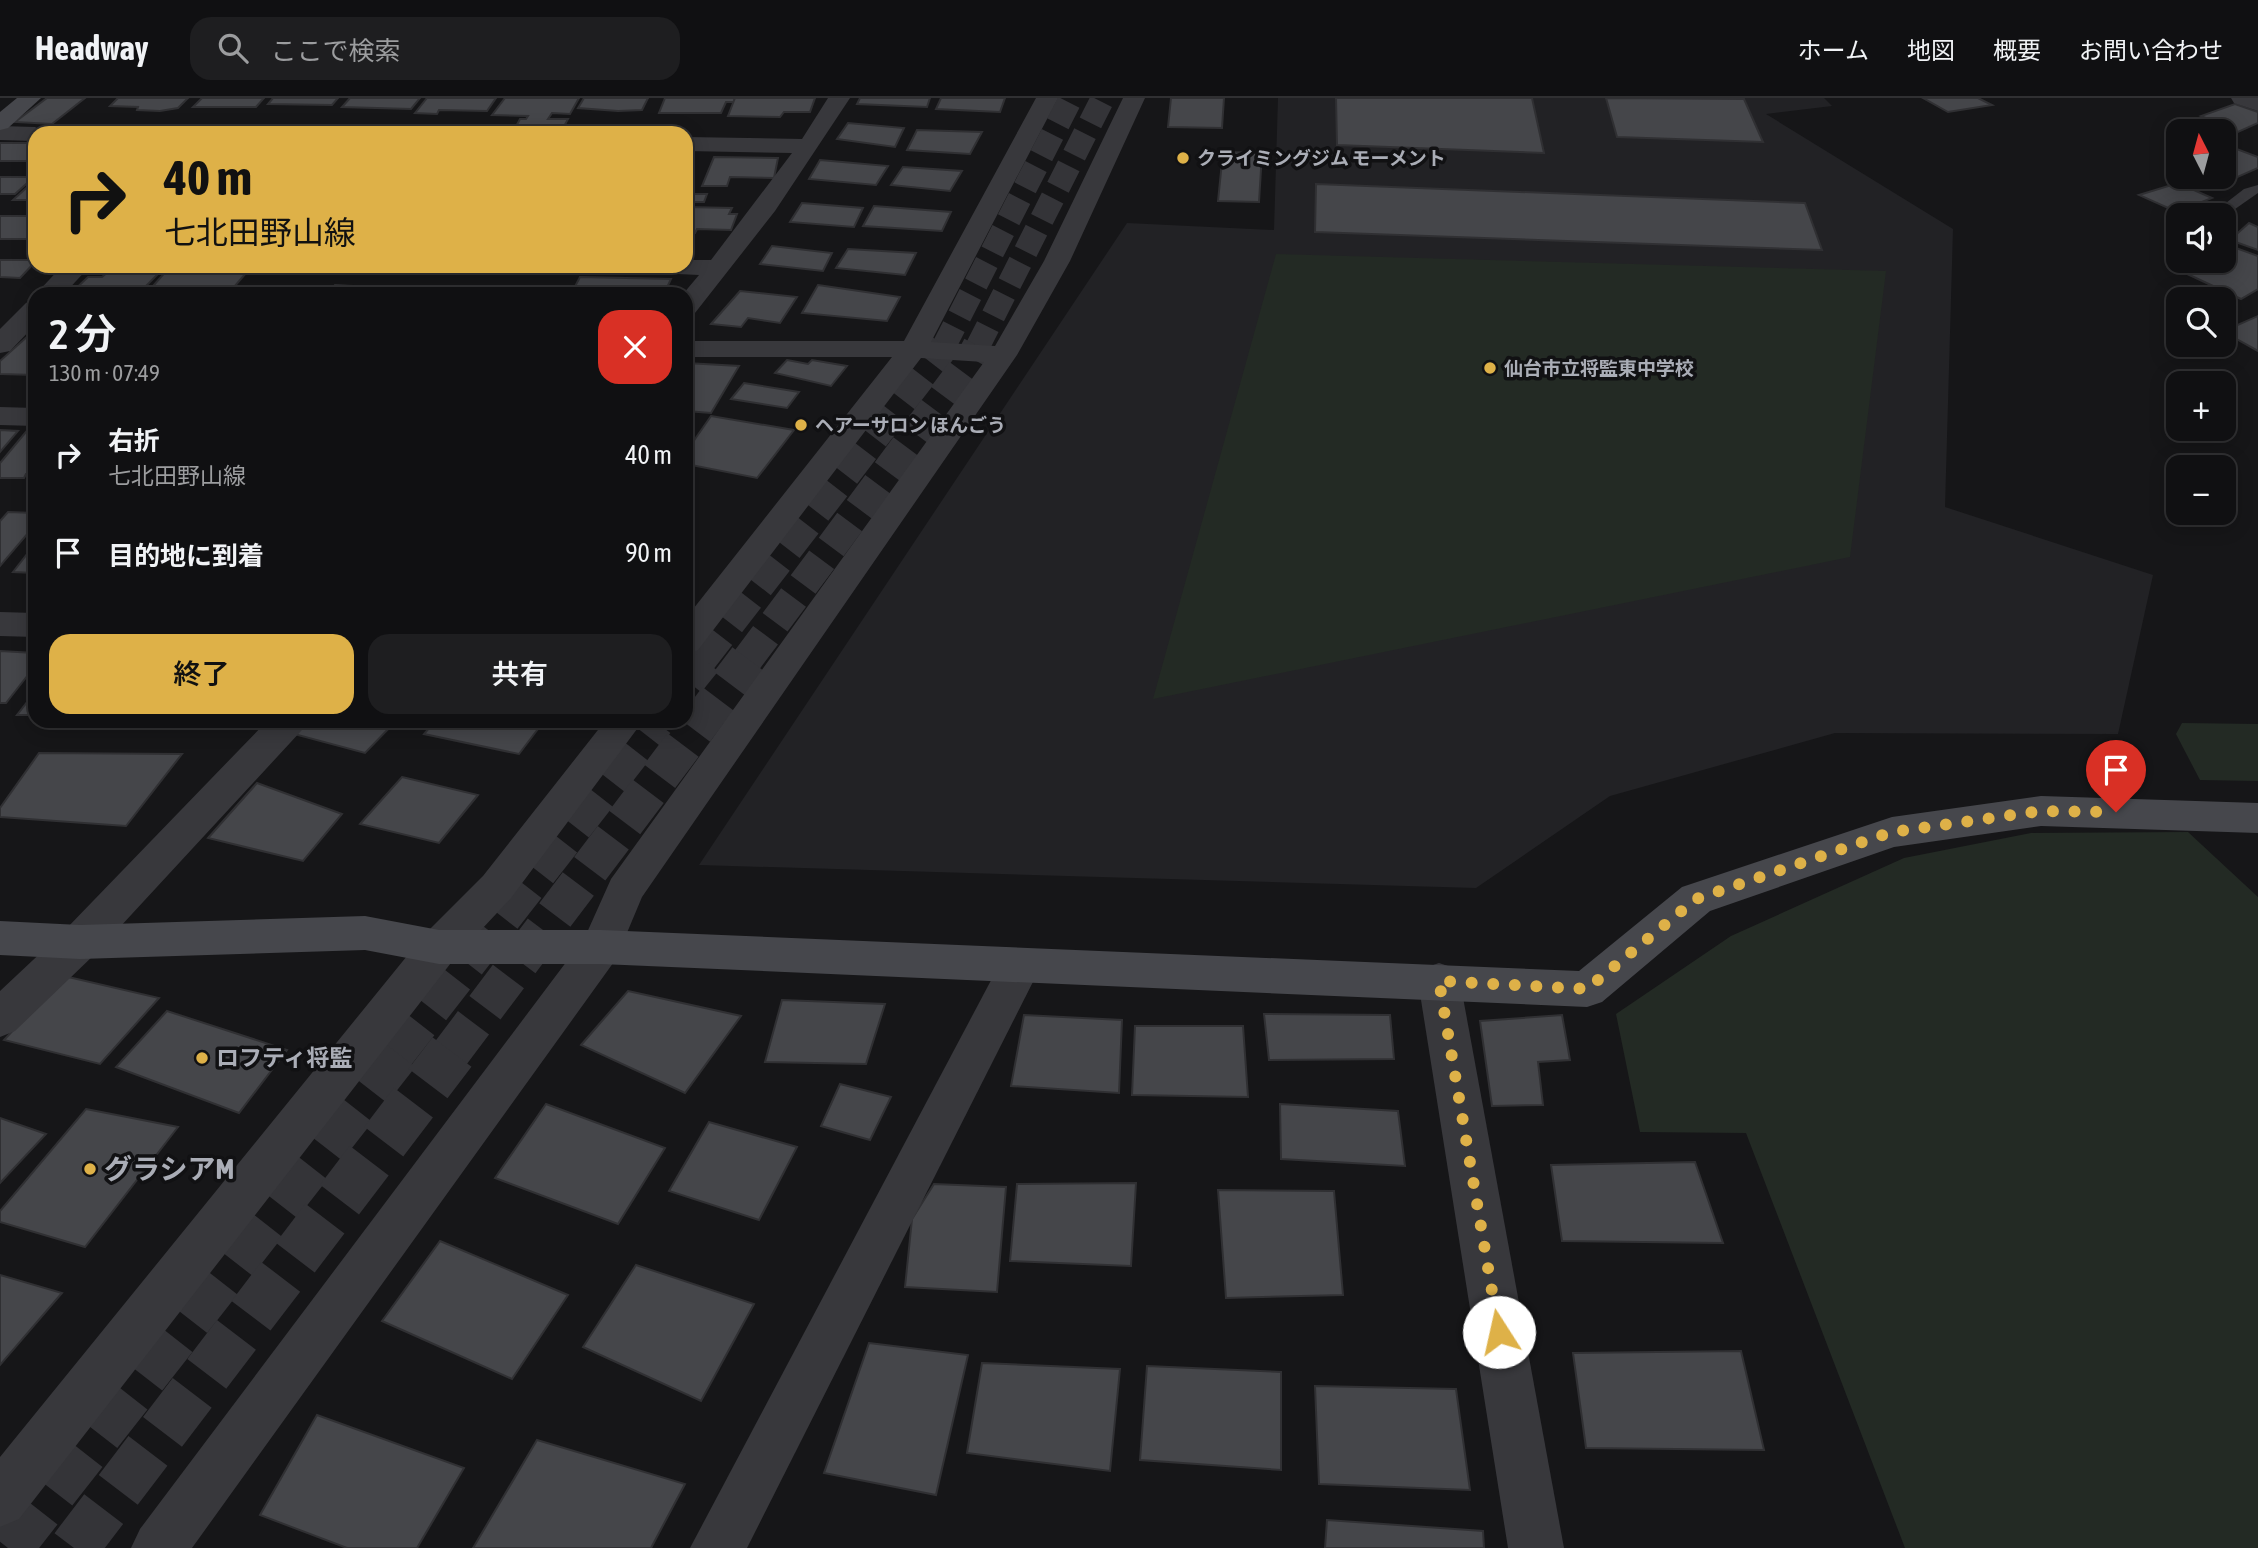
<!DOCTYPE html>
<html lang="ja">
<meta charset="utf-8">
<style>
body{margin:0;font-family:"Asap Condensed","Noto Sans JP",sans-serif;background:#1e1e20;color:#f1f3f6;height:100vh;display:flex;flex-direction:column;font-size:26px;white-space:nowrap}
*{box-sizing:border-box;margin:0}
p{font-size:23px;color:#9c9d9f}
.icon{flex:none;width:38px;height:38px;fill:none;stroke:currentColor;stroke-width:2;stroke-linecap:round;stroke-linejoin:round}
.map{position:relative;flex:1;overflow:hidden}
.sheet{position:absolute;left:28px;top:189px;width:665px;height:441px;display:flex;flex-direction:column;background:#101012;border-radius:21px;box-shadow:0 4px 18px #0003,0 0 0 2px #303032}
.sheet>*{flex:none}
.banner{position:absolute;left:28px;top:28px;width:665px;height:147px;border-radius:21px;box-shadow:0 4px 18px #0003,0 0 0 2px #303032;background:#deb148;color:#111;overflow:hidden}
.needle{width:46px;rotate:354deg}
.controls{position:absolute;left:2166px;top:21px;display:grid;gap:14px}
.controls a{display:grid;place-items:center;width:70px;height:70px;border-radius:14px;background:#101012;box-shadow:0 4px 18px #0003,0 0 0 2px #303032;font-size:35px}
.pin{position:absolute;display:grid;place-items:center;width:60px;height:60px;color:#fff;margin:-72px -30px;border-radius:50% 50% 50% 0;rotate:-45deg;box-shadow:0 0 7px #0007}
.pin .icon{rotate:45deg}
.me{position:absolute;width:77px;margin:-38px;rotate:350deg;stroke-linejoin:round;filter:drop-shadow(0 0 5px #0008)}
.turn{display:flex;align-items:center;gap:24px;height:147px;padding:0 21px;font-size:32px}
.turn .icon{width:91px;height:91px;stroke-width:2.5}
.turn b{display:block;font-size:49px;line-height:60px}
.round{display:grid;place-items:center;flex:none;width:74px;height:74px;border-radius:21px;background:#1e1e20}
.headline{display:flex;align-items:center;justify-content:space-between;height:119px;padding:0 21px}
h1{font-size:42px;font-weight:600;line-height:52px}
.button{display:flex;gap:14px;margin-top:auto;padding:14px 21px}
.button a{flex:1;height:80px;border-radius:21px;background:#deb148;color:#111;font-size:28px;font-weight:600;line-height:80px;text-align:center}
.button a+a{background:#1e1e20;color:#f1f3f6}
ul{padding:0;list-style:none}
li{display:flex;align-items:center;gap:21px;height:98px;padding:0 21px}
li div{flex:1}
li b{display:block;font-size:26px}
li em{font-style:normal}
header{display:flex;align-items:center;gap:42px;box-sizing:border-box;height:98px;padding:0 35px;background:#101012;border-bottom:2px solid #303032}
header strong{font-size:33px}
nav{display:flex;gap:38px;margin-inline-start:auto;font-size:24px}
.search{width:490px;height:63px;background:#1e1e20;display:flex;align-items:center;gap:18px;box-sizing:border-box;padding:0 24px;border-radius:21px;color:#9c9d9f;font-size:26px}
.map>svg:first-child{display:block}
.built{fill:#222225}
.green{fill:#232a24}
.building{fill:#45464a;stroke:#303033;stroke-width:2}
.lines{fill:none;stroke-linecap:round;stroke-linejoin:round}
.primary-tunnel-far3{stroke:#343438;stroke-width:24;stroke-dasharray:24 12;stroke-linecap:butt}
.primary-tunnel-far2{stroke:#343438;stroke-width:31;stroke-dasharray:31 16;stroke-linecap:butt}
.primary-tunnel-far1{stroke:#343438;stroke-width:39;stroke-dasharray:39 19;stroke-linecap:butt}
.primary-tunnel{stroke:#343438;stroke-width:49;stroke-dasharray:49 24;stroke-linecap:butt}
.lane{fill:#38383c;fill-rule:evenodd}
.street{fill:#38383c;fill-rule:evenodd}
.secondary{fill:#46474c;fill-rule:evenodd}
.route{stroke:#deb148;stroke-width:12;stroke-dasharray:0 21.6}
.poi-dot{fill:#deb148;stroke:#111113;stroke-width:2.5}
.labels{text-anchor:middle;stroke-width:7;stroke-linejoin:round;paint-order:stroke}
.far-poi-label{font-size:19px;font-weight:bold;fill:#aaadb6;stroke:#111113;text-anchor:start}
.poi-label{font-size:23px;font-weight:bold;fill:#aaadb6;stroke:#111113;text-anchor:start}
.near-poi-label{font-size:28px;font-weight:bold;fill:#aaadb6;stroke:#111113;text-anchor:start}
</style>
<header>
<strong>Headway</strong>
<div class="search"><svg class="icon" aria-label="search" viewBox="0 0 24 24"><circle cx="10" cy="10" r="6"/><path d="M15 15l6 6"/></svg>ここで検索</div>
<nav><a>ホーム</a><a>地図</a><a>概要</a><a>お問い合わせ</a></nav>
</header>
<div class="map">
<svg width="2258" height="1450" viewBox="0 0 2258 1450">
<rect width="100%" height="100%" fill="#161618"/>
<polygon class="built" points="1278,0 1824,0 1832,8 1766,16 1953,131 1945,409 2153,477 2118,636 1835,635 1610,698 1476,790 699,767 1127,125 1274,132"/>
<g class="green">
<polygon points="1276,156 1886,173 1850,459 1153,601"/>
<polygon points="2182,625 2258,626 2258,683 2200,682 2176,636"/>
<polygon points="2188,734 2258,799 2258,1450 1905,1450 1746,1035 1640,1034 1616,916 1731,838 1904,760 2031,735"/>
</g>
<g class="building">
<polygon points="47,0 85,0 52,26 15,24"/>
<polygon points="118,0 188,0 178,10 160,13 137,12 138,9 110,8"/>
<polygon points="202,0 264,0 256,9 193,9"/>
<polygon points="273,0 338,0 332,7 268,6"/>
<polygon points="350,0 420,0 411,11 342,9"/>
<polygon points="427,0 496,0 487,13 439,12 437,16 415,15"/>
<polygon points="505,0 579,0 570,16 552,15 548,21 568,21 561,34 513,34 520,21 526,21 528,18 492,17"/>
<polygon points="584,0 648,0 642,12 618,13 578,10"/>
<polygon points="665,0 735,0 734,4 726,4 721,15 659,15"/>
<polygon points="735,0 815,0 810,14 784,14 780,19 728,18"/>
<polygon points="860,0 930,0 927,9 857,6"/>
<polygon points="941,0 1005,0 1000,14 936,11"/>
<polygon points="1171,0 1224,0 1222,30 1168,29"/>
<polygon points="1336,0 1532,0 1544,55 1337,47"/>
<polygon points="1606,0 1744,1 1763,44 1617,39"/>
<polygon points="1923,0 1978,0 1992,7 1948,14"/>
<polygon points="2235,6 2258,14 2258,25 2238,34 2201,18"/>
<polygon points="848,25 904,30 895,49 837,41"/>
<polygon points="917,32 982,34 970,56 907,52"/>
<rect x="0" y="45" width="35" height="18"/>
<polygon points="2234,50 2258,59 2258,70 2224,85 2210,79 2224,79 2224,54"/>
<polygon points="1223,54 1262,55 1259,104 1218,103"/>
<polygon points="714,59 778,60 774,80 730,79 727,88 702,88"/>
<polygon points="820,62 888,68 876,87 809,81"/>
<polygon points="903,69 962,73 950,93 891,87"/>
<polygon points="0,79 34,79 15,96 0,96"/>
<polygon points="35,82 35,102 13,102"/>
<polygon points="2178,85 2212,100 2177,114 2139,97"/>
<polygon points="1316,86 1805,105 1822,152 1315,134"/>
<polygon points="686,96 707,96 704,104 686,104"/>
<polygon points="802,105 863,110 854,129 790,124"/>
<polygon points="874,108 951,114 942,133 863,128"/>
<polygon points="686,109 732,110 729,116 737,116 731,132 697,131 695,135 686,135"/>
<rect x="0" y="118" width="35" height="23"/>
<polygon points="2249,125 2258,129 2258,152 2230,142"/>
<polygon points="2225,146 2258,158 2258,191 2241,201 2183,174 2200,163 2224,163"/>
<polygon points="772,148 832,155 823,173 760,166"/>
<polygon points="848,151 916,155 905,177 836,170"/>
<polygon points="0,162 35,162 35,164 20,180 0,179"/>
<polygon points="167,172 247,174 228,196 146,196"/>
<polygon points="108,174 159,175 138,196 70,196 88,179 102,179"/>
<polygon points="580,179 671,181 664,196 571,196"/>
<polygon points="335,187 352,188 351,190 393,191 390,196 327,196"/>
<polygon points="818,187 900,199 887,223 802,215"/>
<polygon points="435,190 431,196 399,196 403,191"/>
<polygon points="445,191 480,191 477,196 442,196"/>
<polygon points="241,192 275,193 273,196 238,196"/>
<polygon points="289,192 323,193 320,196 286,196"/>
<polygon points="740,193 797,199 780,225 748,220 741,229 711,226"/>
<polygon points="2258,218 2258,253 2224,234 2224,233"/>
<polygon points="29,237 35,238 35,277 0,276 0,263"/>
<polygon points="787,262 808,266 812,262 847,268 831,288 775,275"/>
<polygon points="686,265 739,268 711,315 686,313"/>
<polygon points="744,285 799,294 787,310 731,301"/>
<polygon points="711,318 794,332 757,380 686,366 686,354"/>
<polygon points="30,329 35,329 35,376 26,376 24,380 0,380 0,365"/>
<polygon points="0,332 18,333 0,354"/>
<polygon points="8,414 35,415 35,427 0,468 0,423"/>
<polygon points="35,446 35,475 13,474"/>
<polygon points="0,553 35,555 35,568 6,605 0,605"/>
<polygon points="35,594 35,617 17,617"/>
<polygon points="306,623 396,623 365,655 294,636"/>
<polygon points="435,623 544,623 519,656 424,636"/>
<polygon points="39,655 182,656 126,728 0,719 0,710"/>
<polygon points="402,679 478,697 439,745 360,726"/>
<polygon points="257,685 342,716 303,763 208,740"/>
<polygon points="64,878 159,900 100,966 4,942"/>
<polygon points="628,893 741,918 685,995 581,947"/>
<polygon points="782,902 885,906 866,966 765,964"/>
<polygon points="167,913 287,952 239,1015 116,969"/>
<polygon points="1264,916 1390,917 1394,961 1269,962"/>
<polygon points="1024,917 1122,922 1119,995 1011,988"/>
<polygon points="1562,917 1570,962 1538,964 1543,1007 1492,1008 1480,923"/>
<polygon points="1135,928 1243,928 1248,999 1132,997"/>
<polygon points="840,986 891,999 870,1042 821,1028"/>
<polygon points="546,1006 665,1050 618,1126 495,1080"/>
<polygon points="1280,1006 1398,1013 1405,1068 1281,1061"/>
<polygon points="86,1011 178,1029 85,1149 0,1124 0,1113"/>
<polygon points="0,1020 46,1036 0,1085"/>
<polygon points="709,1024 797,1049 759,1122 669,1093"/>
<polygon points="1695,1064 1723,1145 1562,1143 1551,1067"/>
<polygon points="1136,1085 1131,1168 1010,1163 1017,1086"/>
<polygon points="934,1086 1006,1089 997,1194 905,1189 912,1121"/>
<polygon points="1218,1092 1334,1093 1343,1197 1226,1200"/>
<polygon points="440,1143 568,1197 512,1281 382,1223"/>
<polygon points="636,1167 754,1206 701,1303 583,1249"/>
<polygon points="0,1177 62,1195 0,1267"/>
<polygon points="869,1245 968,1257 936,1397 824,1375"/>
<polygon points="1741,1253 1764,1352 1586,1350 1573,1255"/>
<polygon points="982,1265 1120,1271 1110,1373 967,1355"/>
<polygon points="1147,1268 1281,1274 1281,1372 1140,1362"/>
<polygon points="1315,1288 1456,1291 1470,1392 1319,1386"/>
<polygon points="317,1317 464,1370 417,1450 347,1450 260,1417"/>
<polygon points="537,1342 685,1386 651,1450 473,1450"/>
<polygon points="1327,1422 1483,1433 1484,1450 1325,1450"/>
</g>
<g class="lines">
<g class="primary-tunnel-far3">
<polyline points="943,250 1071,0"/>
<polyline points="977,250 1103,0"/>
</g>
<g class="primary-tunnel-far2">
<polyline points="701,562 944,248"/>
<polyline points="747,562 971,261 978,248"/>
</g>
<g class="primary-tunnel-far1">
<polyline points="686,582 703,561"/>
<polyline points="395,956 655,623"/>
<polyline points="450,956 748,561"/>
</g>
<g class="primary-tunnel">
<polyline points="8,1450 396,954"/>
<polyline points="74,1450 452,954"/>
</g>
<polygon class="lane" points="2258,87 2258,95 2225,118 2213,115 2244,91"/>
<g class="street">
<polygon points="828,0 850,0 775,113 695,215 686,217 686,196 683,196 699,177 612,173 608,168 686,168 686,162 711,162 792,55 686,53 686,39 802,41"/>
<polygon points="1036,0 1058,0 931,244 995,248 1044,163 1123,0 1145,0 1070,163 1017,257 642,799 616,861 192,1450 131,1450 140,1431 585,839 611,781 984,264 921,260 698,552 686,556 686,520 892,259 686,259 686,243 904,243"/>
<polygon points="2231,0 2258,0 2258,13 2234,5"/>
<polygon points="0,28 35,29 46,35 35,35 35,43 0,42"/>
<polygon points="62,168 90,168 64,196 36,196"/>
<polygon points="35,203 35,227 10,253 0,255 0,231 26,205"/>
<polygon points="0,309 35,310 35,328 0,327"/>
<polygon points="0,514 35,515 35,539 0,538"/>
<polygon points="267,623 307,623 302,632 95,856 15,933 0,939 0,893 65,832"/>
<polygon points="605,623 643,623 511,800 454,861 19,1421 0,1429 0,1359 424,837 483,778"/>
<polygon points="1020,850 1035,856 1041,868 747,1450 690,1450 1005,856"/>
<polygon points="1439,865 1454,870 1460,883 1564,1450 1508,1450 1418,883 1424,870"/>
</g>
<g class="secondary">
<polygon points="17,0 41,0 8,30 0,32 0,14"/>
<polygon points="2041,698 2258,705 2258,735 2041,728 1894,749 1710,813 1602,904 1587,909 601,866 439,866 365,852 80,861 0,857 0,823 80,827 365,818 439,832 601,832 1579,873 1682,789 1892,719"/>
</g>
</g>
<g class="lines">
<polyline class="route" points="1499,1234 1439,883 1587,891 1696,801 1892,734 2041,713 2116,714"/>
</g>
<g class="poi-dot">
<circle cx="1183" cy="60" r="7"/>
<circle cx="1490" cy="270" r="7"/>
<circle cx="801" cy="327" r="7"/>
<circle cx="202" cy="960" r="7"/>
<circle cx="90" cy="1071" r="7"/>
</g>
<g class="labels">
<g class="far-poi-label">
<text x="1197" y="67">クライミングジム モーメント</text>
<text x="1504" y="277">仙台市立将監東中学校</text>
<text x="815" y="334">ヘアーサロン ほんごう</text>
</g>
<g class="poi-label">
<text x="216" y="968">ロフティ将監</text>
</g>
<g class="near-poi-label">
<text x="104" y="1081">グラシアM</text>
</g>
</g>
</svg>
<div class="controls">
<a><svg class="needle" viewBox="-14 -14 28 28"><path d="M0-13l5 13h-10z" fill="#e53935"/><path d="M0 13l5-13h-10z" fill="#9c9d9f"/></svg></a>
<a><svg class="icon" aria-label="sound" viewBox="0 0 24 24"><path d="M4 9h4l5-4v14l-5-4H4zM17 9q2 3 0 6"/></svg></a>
<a><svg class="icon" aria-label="search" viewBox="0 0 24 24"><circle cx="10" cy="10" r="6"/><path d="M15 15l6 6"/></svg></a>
<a>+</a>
<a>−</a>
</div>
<div class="pin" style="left:2116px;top:714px;background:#d93025"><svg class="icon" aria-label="arrive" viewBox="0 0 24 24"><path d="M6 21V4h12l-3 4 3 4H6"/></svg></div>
<svg class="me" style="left:1499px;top:1234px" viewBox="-20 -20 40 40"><circle r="19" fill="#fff"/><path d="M0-13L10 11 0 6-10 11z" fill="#deb148"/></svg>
<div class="banner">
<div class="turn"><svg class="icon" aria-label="right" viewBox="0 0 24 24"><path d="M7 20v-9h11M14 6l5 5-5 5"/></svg><div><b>40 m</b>七北田野山線</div></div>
</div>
<section class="sheet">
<div class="headline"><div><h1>2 分</h1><p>130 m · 07:49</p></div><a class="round" style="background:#d93025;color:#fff"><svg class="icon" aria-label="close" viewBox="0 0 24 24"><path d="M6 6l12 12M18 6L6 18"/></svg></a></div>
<ul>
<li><svg class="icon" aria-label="right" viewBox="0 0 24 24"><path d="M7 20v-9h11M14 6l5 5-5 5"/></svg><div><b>右折</b><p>七北田野山線</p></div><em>40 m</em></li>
<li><svg class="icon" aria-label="arrive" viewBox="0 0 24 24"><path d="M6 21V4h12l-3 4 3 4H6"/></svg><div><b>目的地に到着</b></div><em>90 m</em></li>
</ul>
<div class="button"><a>終了</a><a>共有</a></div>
</section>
</div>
